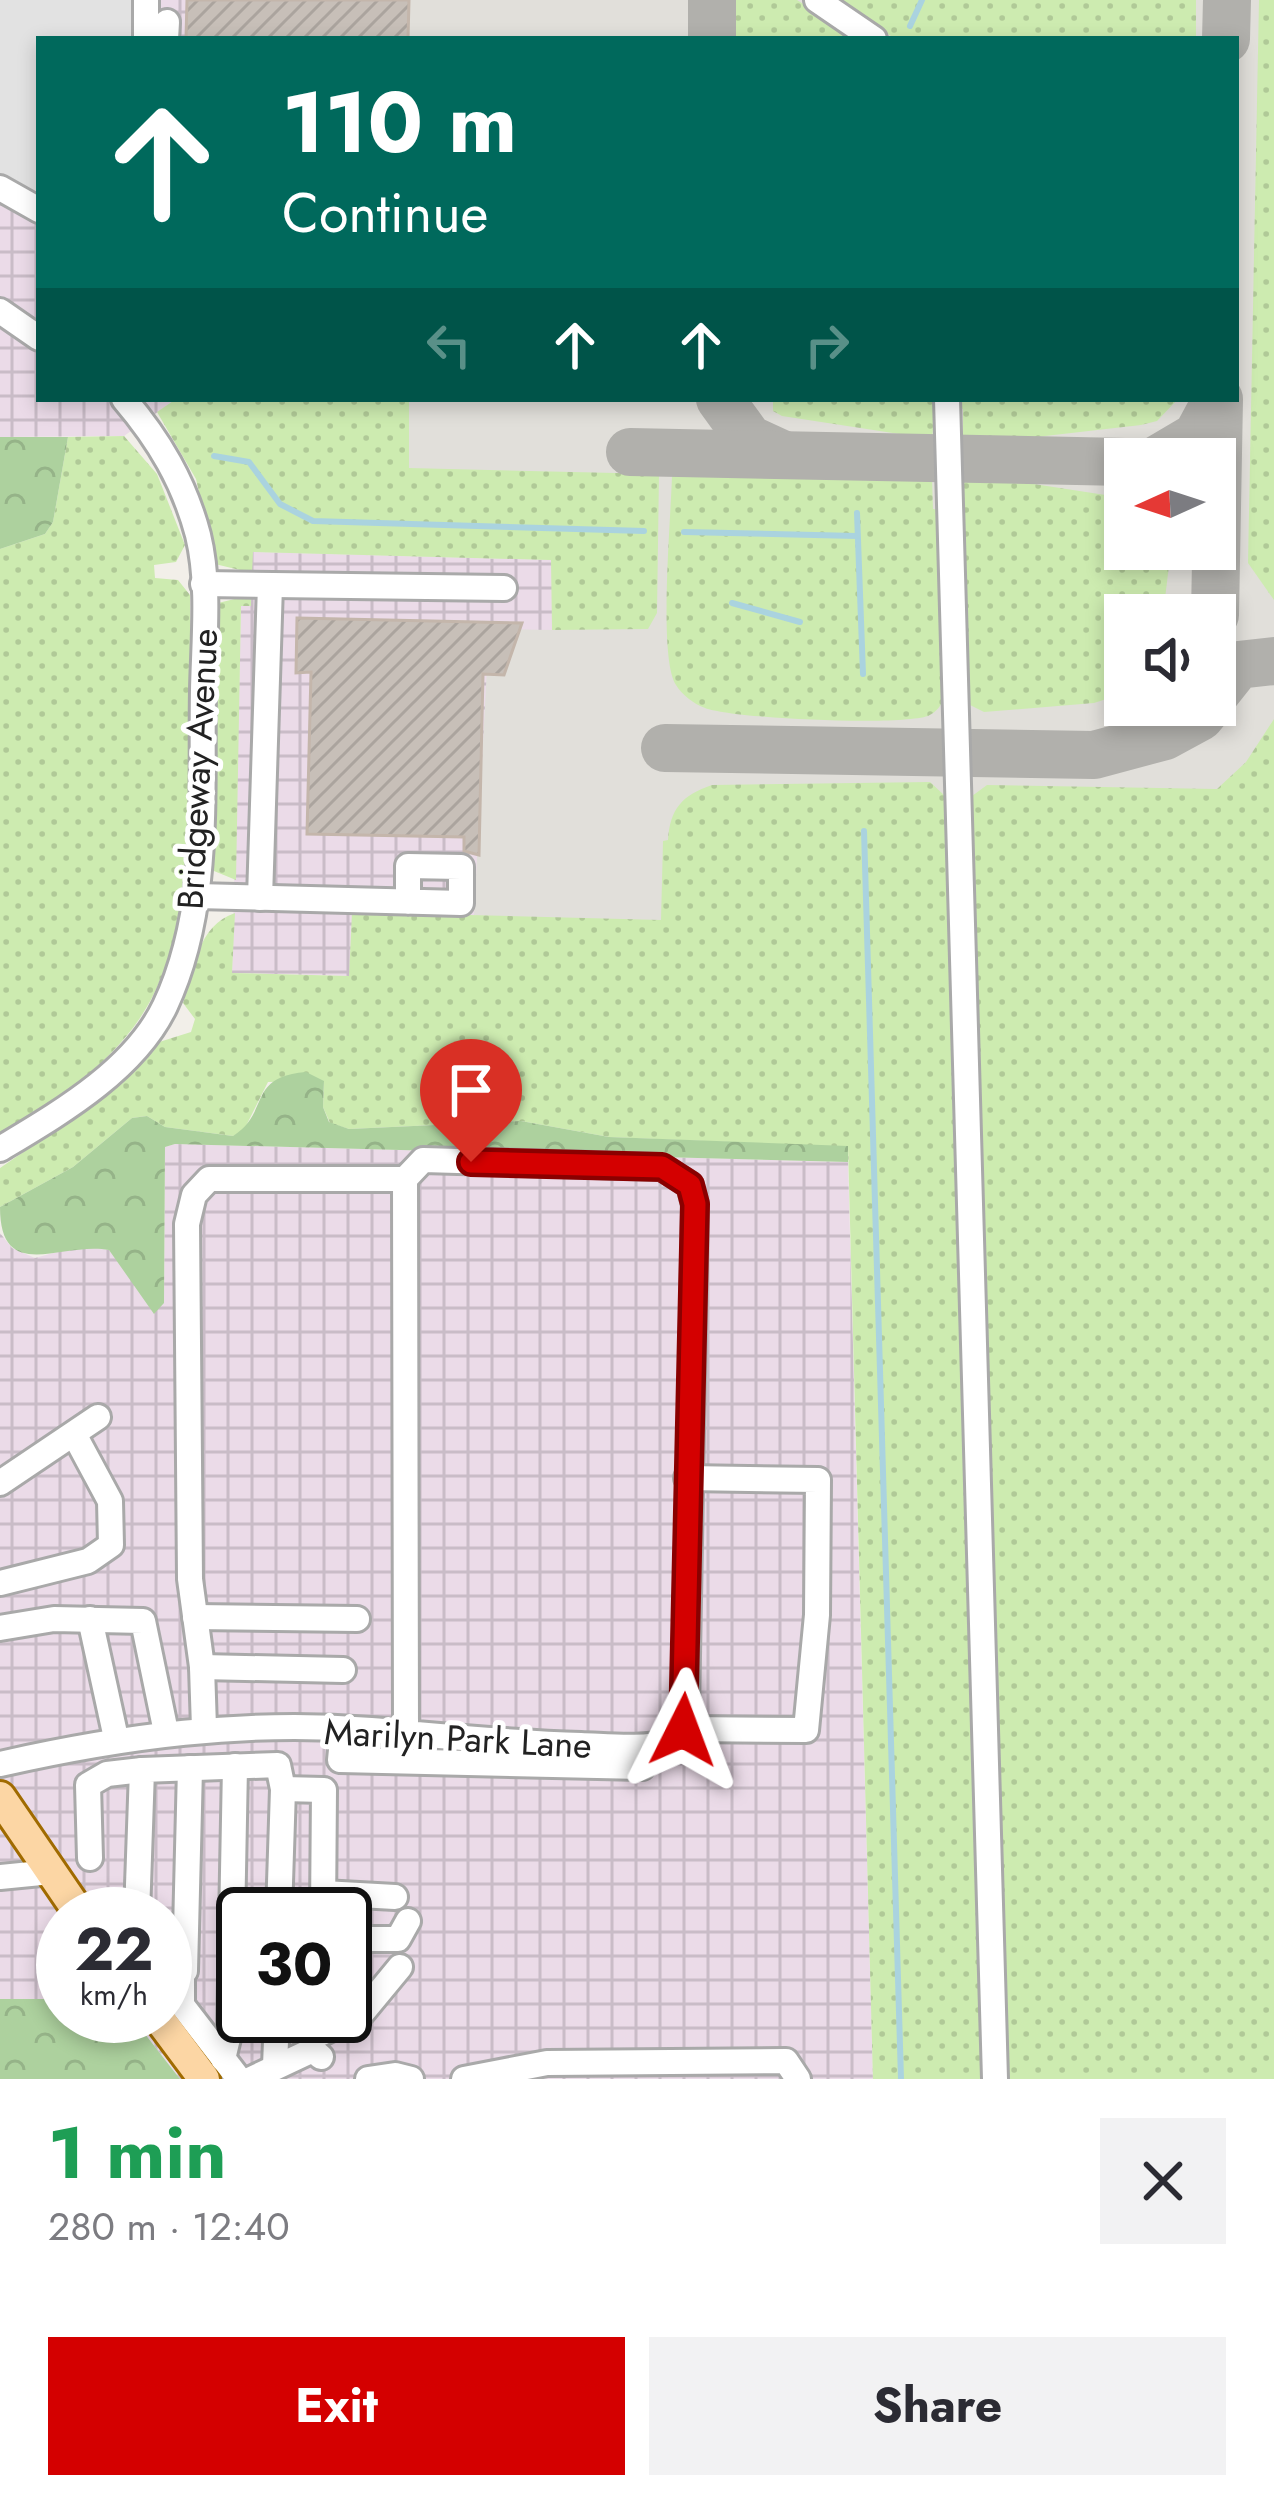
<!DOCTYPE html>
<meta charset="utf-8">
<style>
body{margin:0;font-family:Jost,sans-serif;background:#f2f2f3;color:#2b2b33;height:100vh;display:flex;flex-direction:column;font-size:45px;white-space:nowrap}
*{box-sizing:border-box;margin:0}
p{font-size:39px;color:#7c7c81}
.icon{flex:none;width:66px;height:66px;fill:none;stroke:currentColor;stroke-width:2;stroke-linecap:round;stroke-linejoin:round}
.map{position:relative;height:2079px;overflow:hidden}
.details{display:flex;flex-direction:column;background:#fff;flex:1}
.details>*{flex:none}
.guide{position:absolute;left:36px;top:36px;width:1203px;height:366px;border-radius:0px;box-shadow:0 6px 18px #0003;background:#00695c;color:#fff;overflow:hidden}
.needle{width:78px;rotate:267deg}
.controls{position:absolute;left:1104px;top:438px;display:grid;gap:24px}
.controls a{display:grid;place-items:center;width:132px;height:132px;border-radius:0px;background:#fff;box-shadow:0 6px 18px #0003;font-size:60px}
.speed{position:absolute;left:36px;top:1887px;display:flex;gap:24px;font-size:60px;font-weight:700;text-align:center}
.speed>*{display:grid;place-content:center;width:156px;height:156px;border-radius:50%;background:#fff;box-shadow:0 6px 18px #0003;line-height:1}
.speed small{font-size:30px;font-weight:400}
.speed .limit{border:6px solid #111;border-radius:18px;background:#fff;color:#111}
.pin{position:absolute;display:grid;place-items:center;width:102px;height:102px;color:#fff;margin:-123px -51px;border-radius:50% 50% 50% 0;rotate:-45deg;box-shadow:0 0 12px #0007}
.pin .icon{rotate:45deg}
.me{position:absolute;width:132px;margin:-66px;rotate:3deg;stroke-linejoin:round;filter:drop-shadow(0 0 9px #0008)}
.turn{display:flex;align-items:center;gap:42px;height:252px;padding:0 48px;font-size:54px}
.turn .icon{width:156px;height:156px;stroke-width:2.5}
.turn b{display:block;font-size:84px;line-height:102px}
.lanes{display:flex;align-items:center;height:114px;padding:0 48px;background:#0003;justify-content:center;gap:60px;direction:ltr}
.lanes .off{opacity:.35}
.round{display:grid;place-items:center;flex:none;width:126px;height:126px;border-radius:0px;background:#f2f2f3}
.head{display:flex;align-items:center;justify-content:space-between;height:204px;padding:0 48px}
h1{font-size:72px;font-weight:700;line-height:90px;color:#1e9e55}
.primary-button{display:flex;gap:24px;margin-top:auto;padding:24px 48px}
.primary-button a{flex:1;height:138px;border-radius:0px;background:#d40000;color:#fff;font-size:48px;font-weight:700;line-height:138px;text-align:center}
.primary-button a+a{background:#f2f2f3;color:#2b2b33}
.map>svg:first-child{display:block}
.industrial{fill:url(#industrial-grid);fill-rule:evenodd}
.airport{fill:#e1dfda;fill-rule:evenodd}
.grass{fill:url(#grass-dots)}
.forest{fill:url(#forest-crowns)}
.parking{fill:#e2e2e2}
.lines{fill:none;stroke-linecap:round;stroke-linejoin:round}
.stream{stroke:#aad3df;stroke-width:6}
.taxiway{stroke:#b1b0ac;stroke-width:48}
.building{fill:url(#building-hatch);stroke:#c4b6ab;stroke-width:3}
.minor-casing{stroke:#a9a9a9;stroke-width:30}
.major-casing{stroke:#a06b00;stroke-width:36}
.minor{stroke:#fff;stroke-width:24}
.major{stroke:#fcd6a4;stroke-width:30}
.route-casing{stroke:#8a0000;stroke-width:30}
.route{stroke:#d40000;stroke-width:21}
.labels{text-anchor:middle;stroke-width:10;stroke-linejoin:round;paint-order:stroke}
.street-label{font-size:36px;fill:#222;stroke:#fff}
</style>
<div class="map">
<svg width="1274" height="2079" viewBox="0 0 1274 2079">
<defs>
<pattern id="industrial-grid" width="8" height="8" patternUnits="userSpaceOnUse" patternTransform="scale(3)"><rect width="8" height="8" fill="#ebdbe8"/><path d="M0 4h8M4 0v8" fill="none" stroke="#c9bcc7"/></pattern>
<pattern id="grass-dots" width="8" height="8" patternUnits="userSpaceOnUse" patternTransform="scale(3)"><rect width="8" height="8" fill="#cdebb0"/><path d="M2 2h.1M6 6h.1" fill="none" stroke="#b0c997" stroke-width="1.8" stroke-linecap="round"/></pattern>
<pattern id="forest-crowns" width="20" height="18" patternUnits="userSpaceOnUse" patternTransform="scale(3)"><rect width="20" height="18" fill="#add19e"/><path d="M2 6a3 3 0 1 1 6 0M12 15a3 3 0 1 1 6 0" fill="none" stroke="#95b388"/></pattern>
<pattern id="building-hatch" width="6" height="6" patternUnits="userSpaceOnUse" patternTransform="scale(3)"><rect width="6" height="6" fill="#c7bfb8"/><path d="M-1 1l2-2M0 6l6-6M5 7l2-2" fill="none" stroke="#aba49e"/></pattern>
</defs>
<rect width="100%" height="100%" fill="#f2efe9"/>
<g class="industrial">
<polygon points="0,0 409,0 408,39 39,39 39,399 176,399 124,436 0,437"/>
<polygon points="252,552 552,560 662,920 353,912 350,976 232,973 241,606 251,605"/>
<path d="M175,1144l673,18 25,917h-693l-49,-63h34v-102h-102v85h-63v-766l12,15 23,10 47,-13 27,5 55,53 1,-156zM243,1914h102v102h-102z"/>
</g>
<path class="airport" d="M409,0h865v2079h-401l-27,-1038 -372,-126 15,-286 63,1v-70l-300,-8 -47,-153h1031v-360h-828zM1125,459h90v90h-90zM1125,615h90v90h-90z"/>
<g class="grass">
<polygon points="733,0 797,0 857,39 733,39"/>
<polygon points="841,0 1196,0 1196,39 895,39"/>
<polygon points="1259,0 1274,0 1274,600 1248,563"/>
<polygon points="176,399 409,399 409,468 659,474 657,613 648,629 552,630 551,560 253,552 252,573 215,564 196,479 157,412"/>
<polygon points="773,399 936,399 932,439 782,416 773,411"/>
<polygon points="957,399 1178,399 1157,421 1141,425 1019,439 963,438 963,409 957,408"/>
<path d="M124,436l33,38 28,71 -9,17 -22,3 1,13 23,2 12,15c0,119 18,325 -50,423 -36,53 -87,83 -140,116v-585l45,-15 8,-12 15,-85z"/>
<path d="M672,475l260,3 1,31 7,1 6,186c-5,9 -9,16 -18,20 -30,10 -194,3 -223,-8 -11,-4 -23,-13 -29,-23 -18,-27 -5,-167 -4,-210z"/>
<polygon points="964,480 1008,480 1125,498 1125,549 1171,549 1163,615 1125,615 1125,693 1094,703 984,712 968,704 959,509 964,508"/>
<polygon points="251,595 251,606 241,606 236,880 214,871 211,860 218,603"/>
<polygon points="1274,719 1274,2079 1003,2079 968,799 987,785 1217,789 1246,762"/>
<path d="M930,782l14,13 38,1284h-109l-25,-932 -239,-10 -88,-16 -172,8 -19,-6 -7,-16 1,-26 -56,1 -24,48 -11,6 -68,-9 -18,-11 -15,2 -59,49 -73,40v-39l76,-52 80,-73 35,-11 4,-13 -12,-16c10,-33 15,-78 52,-90l-3,60 117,3 3,-64 309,8 2,-79 5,-1c2,-31 14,-45 44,-55z"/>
</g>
<g class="forest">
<polygon points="0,437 68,437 53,522 45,534 0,549"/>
<path d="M306,1072l18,9 -1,26 6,15 20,7 172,-8 88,16 239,9v16l-673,-18 -10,3 -1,156 -10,11 -45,-64c-47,-9 -109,35 -109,-43l73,-40 59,-49 15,-2 18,11 68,9c38,-24 13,-59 73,-64z"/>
<polygon points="0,1999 63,1999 63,2016 131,2016 180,2079 0,2079"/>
</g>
<polygon class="parking" points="0,0 135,0 135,39 39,39 39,200 0,178"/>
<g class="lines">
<g class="stream">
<polyline points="910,26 922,0"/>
<polyline points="214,456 249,462 280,504 313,521 644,531"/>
<polyline points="857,513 863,674"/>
<polyline points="684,532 857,536"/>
<polyline points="732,603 800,622"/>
<polyline points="864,831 901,2079"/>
</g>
<g class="taxiway">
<polyline points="712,0 712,39"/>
<polyline points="1226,39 1227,0"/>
<polyline points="720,399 749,439 782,454"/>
<polyline points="630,452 1125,462"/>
<polyline points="1158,459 1197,436 1217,399"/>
<polyline points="1215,615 1219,399"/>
<polyline points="1215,694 1238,665 1274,661"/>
<polyline points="665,748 1094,755 1165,736 1200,717 1210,705"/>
</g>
</g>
<g class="building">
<polygon points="187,0 409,0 408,39 186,39"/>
<polygon points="297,618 522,623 504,675 483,674 479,855 464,851 464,837 307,834 311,672 296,673"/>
</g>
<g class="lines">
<defs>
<g id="minor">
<polyline points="817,0 874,39"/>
<polyline points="146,39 146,0"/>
<polyline points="166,39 167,22"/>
<polyline points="0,188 39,210"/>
<polyline points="0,311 39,338"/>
<polyline points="947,399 995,2079"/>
<polyline points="203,584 504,588"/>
<polyline points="197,896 461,903 461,867 408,866 408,902"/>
<polyline points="260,898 270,585"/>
<path d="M0,1149c58,-35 134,-78 165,-143 46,-98 36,-210 38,-316 1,-50 7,-106 -5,-155 -14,-53 -39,-95 -74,-136"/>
<polyline points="0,1483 98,1417"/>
<polyline points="0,1583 88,1561 111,1545 110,1501 74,1434"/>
<polyline points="195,1617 357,1619"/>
<polyline points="90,1619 116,1738"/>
<polyline points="0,1628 54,1619 143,1621 166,1732"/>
<polyline points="202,1667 343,1670"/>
<polyline points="204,1728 202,1667 190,1579 187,1224 194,1195 209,1179 405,1179"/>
<polyline points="683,1729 806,1730 817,1615 818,1480 687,1478"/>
<polyline points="343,1730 340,1760 642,1767 655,1747"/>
<path d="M0,1764c124,-28 244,-44 371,-34 70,6 139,13 210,15 29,1 61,5 90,-3l12,-13 3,-17 9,-507 -5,-20 -28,-18 -239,-7 -18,19 1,555"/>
<polyline points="283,1789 324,1790 323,1914"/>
<polyline points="90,1858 88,1785 107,1774 142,1770"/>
<polyline points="0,1877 51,1872"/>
<polyline points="323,1893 395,1897"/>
<polyline points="137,1914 142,1770 278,1765 283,1789 279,1914"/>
<polyline points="345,1939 398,1939 408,1921"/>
<polyline points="165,1947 182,1957 182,2005 239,2079"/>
<polyline points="185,1971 190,1768"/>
<polyline points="322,2033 362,2013 400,1967"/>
<polyline points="223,2059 230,2030 235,1766"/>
<polyline points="275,2066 277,2016"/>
<polyline points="251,2079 313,2050 321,2057"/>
<polyline points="368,2079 395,2075 411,2079"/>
<polyline points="464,2079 547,2063 786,2061 798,2079"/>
</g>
<g id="major">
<polyline points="0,1797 80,1914"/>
<polyline points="157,2016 204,2079"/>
</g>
</defs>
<use href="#minor" class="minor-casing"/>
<use href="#major" class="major-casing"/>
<use href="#minor" class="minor"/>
<use href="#major" class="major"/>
</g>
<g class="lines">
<defs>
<polyline id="route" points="471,1162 662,1167 690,1185 695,1204 683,1730"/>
</defs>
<use href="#route" class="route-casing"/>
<use href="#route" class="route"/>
</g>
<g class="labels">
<g class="street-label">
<text transform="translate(197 769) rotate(-87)" y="13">Bridgeway Avenue</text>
<text transform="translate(458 1738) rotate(3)" y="13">Marilyn Park Lane</text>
</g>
</g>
</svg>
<div class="controls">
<a><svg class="needle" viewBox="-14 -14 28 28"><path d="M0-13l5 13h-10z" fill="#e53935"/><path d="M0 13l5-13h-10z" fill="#7c7c81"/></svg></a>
<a><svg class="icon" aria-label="sound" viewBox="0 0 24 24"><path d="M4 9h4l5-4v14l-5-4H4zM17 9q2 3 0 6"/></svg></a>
</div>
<div class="speed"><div>22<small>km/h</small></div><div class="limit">30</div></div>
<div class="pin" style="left:471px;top:1162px;background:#d93025"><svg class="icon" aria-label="arrive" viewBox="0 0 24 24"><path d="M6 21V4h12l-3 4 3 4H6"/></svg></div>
<svg class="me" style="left:683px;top:1730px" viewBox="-20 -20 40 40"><path d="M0-17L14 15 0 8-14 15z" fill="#d40000" stroke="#fff" stroke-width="4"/></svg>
<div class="guide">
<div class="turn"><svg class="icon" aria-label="ahead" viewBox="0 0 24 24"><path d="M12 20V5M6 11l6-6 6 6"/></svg><div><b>110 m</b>Continue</div></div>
<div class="lanes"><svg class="icon off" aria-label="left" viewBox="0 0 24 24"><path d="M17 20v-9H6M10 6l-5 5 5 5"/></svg><svg class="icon" aria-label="ahead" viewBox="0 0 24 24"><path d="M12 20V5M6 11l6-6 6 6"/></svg><svg class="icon" aria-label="ahead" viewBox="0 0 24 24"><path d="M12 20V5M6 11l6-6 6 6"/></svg><svg class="icon off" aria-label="right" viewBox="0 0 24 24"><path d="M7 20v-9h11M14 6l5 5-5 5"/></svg></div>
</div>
</div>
<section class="details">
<div class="head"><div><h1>1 min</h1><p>280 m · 12:40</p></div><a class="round"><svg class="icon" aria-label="close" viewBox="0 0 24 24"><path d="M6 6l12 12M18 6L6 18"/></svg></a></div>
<div class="primary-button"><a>Exit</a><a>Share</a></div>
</section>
